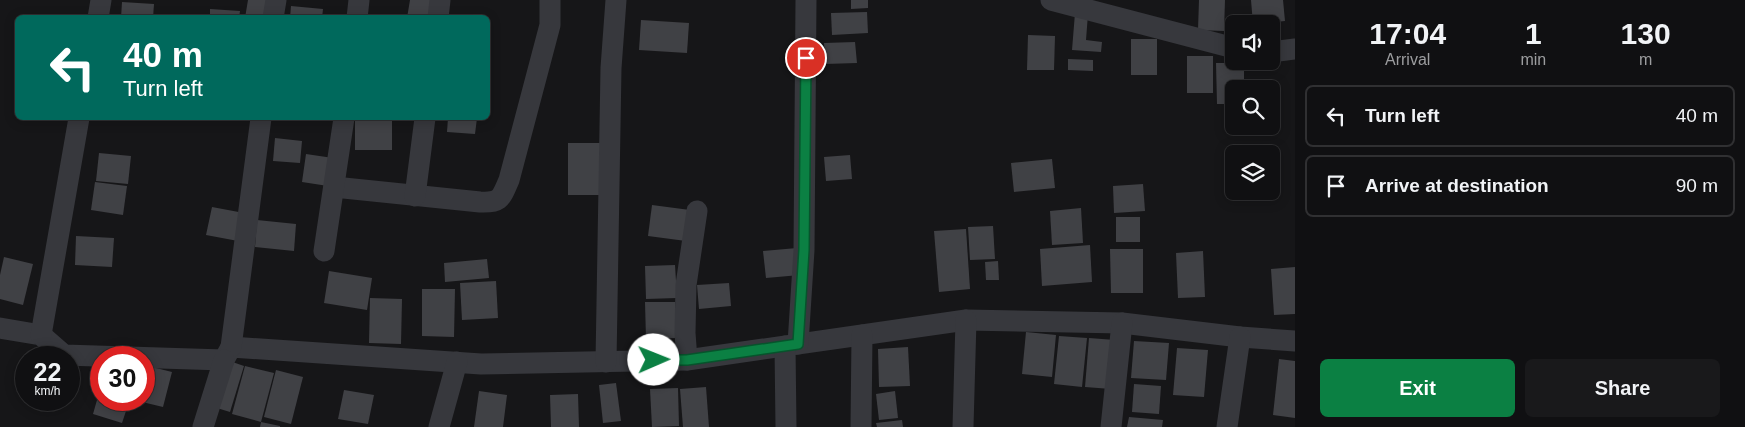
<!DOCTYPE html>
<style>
body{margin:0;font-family:Arial,sans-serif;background:#19191b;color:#f1f3f6;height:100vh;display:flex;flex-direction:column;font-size:19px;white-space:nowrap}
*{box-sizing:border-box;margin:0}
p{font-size:16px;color:#9c9d9f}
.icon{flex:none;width:28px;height:28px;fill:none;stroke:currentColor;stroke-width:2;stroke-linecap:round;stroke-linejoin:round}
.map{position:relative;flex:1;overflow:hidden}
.drawer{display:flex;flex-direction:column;background:#101012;width:450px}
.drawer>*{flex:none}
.top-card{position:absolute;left:15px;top:15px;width:475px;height:105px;border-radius:8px;box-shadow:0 2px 12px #0003,0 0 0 1px #303032;background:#00695c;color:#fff;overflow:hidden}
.buttons{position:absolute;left:1225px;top:15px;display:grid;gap:10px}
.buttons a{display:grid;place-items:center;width:55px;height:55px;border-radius:8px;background:#101012;box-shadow:0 2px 12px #0003,0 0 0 1px #303032;font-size:25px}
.speed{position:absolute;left:15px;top:346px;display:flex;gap:10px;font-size:25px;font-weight:700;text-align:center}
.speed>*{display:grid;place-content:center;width:65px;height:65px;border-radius:50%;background:#101012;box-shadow:0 2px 12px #0003,0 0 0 1px #303032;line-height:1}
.speed small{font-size:12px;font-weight:400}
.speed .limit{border:8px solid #d22;background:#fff;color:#111}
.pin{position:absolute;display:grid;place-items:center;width:42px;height:42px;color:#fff;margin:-21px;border:2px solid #fff;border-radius:50%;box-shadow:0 1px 5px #0007}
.me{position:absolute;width:55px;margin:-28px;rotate:89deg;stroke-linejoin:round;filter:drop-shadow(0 0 4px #0008)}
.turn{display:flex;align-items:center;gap:18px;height:105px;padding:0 25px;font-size:22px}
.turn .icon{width:65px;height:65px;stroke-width:2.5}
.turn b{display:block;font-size:35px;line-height:42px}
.eta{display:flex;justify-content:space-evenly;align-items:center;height:85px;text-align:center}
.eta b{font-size:30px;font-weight:700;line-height:35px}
.action{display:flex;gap:10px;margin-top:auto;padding:10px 25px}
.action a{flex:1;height:58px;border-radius:8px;background:#0b8043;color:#fff;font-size:20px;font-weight:700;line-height:58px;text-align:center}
.action a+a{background:#19191b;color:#f1f3f6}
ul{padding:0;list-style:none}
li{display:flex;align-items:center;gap:15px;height:62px;margin:0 10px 8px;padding:0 15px;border:2px solid #303032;border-radius:8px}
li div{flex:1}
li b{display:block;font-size:19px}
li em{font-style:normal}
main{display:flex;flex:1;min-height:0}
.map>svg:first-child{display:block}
.building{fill:#404145}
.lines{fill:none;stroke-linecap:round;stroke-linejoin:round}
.minor{stroke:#37383d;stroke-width:21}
.route-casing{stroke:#07532c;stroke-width:12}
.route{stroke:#0b8043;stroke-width:9}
</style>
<main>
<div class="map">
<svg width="1295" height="427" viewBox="0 0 1295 427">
<rect width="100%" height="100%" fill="#161618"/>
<g class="building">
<polygon points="248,0 274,0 271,18 245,18"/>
<polygon points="410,0 436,0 433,18 407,18"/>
<polygon points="851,0 868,0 868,8 851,9"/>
<polygon points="1199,0 1225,0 1224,31 1198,30"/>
<polygon points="1251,0 1283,0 1285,21 1253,24"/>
<polygon points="122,2 154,4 153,18 121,18"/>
<polygon points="291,6 323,9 322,18 290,18"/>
<polygon points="210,9 240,11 239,18 210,18"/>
<polygon points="867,12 868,33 832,35 831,13"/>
<polygon points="1075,13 1088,14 1086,40 1102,42 1101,52 1072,50"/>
<polygon points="641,20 689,23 687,53 639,50"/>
<polygon points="1028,35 1055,36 1054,70 1027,70"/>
<rect x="1131" y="39" width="26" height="36"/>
<polygon points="855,42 857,63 825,64 824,43"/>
<rect x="1187" y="56" width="26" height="37"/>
<polygon points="1068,59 1093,60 1093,71 1068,70"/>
<polygon points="1216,63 1244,63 1244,89 1234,89 1234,104 1217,104"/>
<rect x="355" y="118" width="37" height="32"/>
<polygon points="448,118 477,118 475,134 447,132"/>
<polygon points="275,138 302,141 300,163 273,161"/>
<polygon points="568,143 600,143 601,195 568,195"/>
<polygon points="99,153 131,156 128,184 96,181"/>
<polygon points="306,154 333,158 328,186 302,182"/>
<polygon points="850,155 852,179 826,181 824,157"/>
<polygon points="1052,159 1055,188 1014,192 1011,163"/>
<polygon points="95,182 127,186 123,215 91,210"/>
<polygon points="1143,184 1145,211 1114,213 1113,186"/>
<polygon points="652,205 690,210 686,241 648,236"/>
<polygon points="212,207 244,213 238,241 206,235"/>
<polygon points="1081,208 1083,243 1052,245 1050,211"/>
<rect x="1116" y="217" width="24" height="25"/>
<polygon points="257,220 296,224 294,251 255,247"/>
<polygon points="993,226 995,259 970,260 968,227"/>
<polygon points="966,229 970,289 939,292 934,231"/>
<polygon points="76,236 114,238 112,267 75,265"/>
<polygon points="1090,245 1092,282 1042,286 1040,249"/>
<polygon points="797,248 800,275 766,278 763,251"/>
<polygon points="1110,249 1143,249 1143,293 1111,293"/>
<polygon points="1203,251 1205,297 1178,298 1176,253"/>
<polygon points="4,257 33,264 23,305 0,299 0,275"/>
<polygon points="487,259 489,278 445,282 444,263"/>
<polygon points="998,261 999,280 986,280 985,262"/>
<polygon points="675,265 677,298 646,299 645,266"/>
<polygon points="1295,267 1295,314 1274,315 1271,269"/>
<polygon points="329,271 372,278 367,310 324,303"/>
<polygon points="496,281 498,318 462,320 460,283"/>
<polygon points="729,283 731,306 699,309 697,285"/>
<polygon points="422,289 455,289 454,337 422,336"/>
<polygon points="370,298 402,299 401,344 369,343"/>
<polygon points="645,302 675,302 676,338 646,339"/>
<polygon points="1026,332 1056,335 1052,377 1022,374"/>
<polygon points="1059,336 1087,338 1082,387 1054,384"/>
<polygon points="1089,338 1115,340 1111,389 1085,387"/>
<polygon points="1134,341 1169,343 1166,380 1131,378"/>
<polygon points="908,347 910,386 879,387 878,349"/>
<polygon points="1177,348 1208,350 1204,397 1173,395"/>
<polygon points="221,358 244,366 230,412 207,405"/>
<polygon points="1279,359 1295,361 1295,418 1273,415"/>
<polygon points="144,365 172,372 163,407 138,401 144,400"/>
<polygon points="245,366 274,373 261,422 232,414"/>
<polygon points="276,370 303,377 291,424 264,417"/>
<polygon points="616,383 621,421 603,423 599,385"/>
<polygon points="1134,384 1161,386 1159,414 1132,412"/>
<polygon points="706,387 709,427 683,427 680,389"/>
<polygon points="678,388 679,426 652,427 650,389"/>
<polygon points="344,390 374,395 368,424 338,419"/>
<polygon points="479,391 507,395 503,427 474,427"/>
<polygon points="895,391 898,418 879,420 876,394"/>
<polygon points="99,393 101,393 101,400 123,400 129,402 122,423 93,414"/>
<polygon points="578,394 579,427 551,427 550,395"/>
<polygon points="1129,417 1163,420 1162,427 1127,427"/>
<polygon points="902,420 903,427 877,427 876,423"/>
<polygon points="261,422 280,426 280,427 260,427"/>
</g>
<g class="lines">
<g class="minor">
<polyline points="1051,0 1234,48"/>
<polyline points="98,18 101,0"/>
<polyline points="273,18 276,0"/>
<polyline points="357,18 359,0"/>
<polyline points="438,18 440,0"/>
<polyline points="1271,52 1295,49"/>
<path d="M334,187l146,15c21,1 21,-4 29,-22l41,-155v-25"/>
<polyline points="415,196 425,118"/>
<polyline points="324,251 344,118"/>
<polyline points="0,328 41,335 64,355 224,360 231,347 481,364 687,360 966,320 1122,323 1240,337 1295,341"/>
<polyline points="41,335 79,118"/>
<polyline points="798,344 804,250 806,0"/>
<polyline points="785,346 786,427"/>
<polyline points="231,347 261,118"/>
<polyline points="687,360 685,333 686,285 697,211"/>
<polyline points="606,362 611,68 616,0"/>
<polyline points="203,427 224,360"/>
<polyline points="439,427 457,362"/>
<polyline points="861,427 862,335"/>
<polyline points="963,427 966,320"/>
<polyline points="1111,427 1122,323"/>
<polyline points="1227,427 1240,337"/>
</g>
</g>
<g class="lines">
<defs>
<polyline id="route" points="654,360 687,360 798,344 804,250 806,58"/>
</defs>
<use href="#route" class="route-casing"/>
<use href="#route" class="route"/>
</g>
</svg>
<div class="buttons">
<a><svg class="icon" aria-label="sound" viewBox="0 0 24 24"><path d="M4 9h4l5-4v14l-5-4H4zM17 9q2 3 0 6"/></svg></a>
<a><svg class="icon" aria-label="search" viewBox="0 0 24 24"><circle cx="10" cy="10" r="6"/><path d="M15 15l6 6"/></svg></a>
<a><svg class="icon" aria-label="layers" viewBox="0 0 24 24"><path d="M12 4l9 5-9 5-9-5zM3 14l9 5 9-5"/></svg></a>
</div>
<div class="speed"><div>22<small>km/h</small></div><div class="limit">30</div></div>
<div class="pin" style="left:806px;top:58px;background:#d93025"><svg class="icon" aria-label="arrive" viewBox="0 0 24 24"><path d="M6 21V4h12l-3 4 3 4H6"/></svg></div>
<svg class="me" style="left:654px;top:360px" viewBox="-20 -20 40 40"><circle r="19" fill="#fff"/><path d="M0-13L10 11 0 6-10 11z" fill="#0b8043"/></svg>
<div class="top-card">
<div class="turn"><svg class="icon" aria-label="left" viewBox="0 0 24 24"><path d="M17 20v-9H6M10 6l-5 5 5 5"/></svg><div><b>40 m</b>Turn left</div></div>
</div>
</div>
<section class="drawer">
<div class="eta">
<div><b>17:04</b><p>Arrival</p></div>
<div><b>1</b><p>min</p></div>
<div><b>130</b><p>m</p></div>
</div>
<ul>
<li><svg class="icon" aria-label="left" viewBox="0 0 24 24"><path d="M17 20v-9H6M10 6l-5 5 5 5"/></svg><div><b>Turn left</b></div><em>40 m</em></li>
<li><svg class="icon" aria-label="arrive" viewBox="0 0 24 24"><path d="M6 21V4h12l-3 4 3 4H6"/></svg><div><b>Arrive at destination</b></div><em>90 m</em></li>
</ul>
<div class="action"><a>Exit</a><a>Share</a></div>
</section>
</main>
